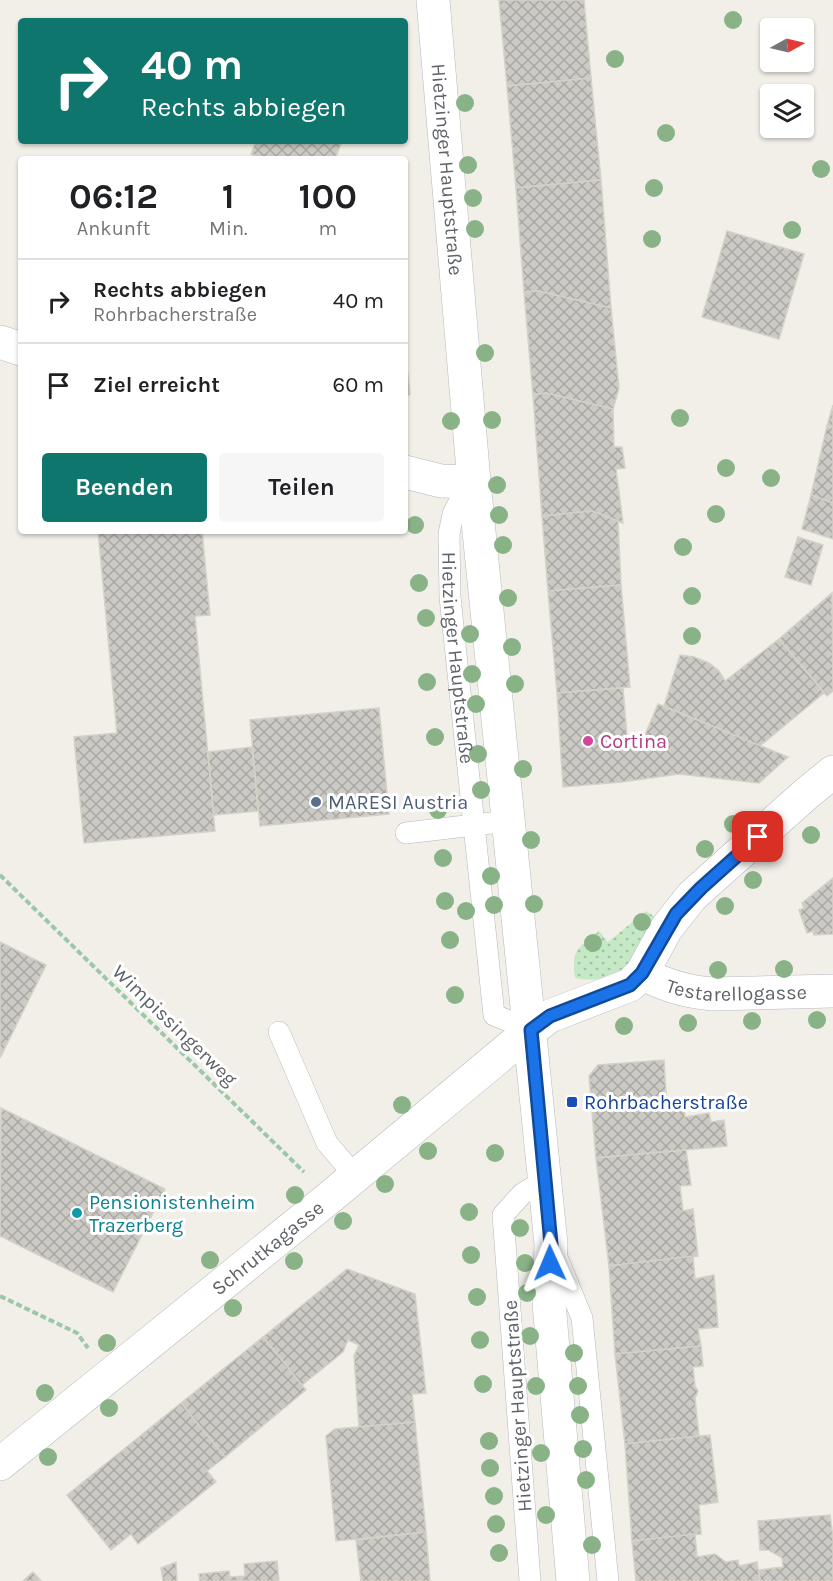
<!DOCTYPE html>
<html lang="de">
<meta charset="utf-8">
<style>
body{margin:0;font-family:Karla,sans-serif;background:#f6f6f6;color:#202124;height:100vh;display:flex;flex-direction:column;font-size:22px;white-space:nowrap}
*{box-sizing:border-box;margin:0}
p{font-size:20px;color:#757577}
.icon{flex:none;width:33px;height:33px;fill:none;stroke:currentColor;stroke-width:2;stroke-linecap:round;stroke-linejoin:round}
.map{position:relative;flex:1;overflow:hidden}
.drawer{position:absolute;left:18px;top:156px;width:390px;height:378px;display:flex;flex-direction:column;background:#fff;border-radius:6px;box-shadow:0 2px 4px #0004}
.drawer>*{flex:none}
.banner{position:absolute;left:18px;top:18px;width:390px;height:126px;border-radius:6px;box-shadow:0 2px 4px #0004;background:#0f766e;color:#fff;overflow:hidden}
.needle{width:39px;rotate:82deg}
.fabs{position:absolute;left:760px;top:18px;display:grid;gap:12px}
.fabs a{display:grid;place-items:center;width:54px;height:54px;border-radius:6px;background:#fff;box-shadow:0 2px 4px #0004;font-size:30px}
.pin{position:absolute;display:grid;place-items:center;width:51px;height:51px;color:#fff;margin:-26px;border-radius:12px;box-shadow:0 3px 9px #0006}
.me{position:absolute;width:66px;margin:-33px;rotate:359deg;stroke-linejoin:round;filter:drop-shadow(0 0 4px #0008)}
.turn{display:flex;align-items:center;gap:21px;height:126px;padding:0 24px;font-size:27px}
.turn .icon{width:78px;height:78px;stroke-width:2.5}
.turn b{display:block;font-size:42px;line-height:51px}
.eta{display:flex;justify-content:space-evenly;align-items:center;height:102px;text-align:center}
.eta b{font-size:36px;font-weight:700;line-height:42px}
.button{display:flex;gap:12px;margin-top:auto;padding:12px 24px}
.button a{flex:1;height:69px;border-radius:6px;background:#0f766e;color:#fff;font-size:24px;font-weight:700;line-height:69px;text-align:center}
.button a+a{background:#f6f6f6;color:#202124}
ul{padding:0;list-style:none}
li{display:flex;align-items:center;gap:18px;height:84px;padding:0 24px;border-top:2px solid #e0e0e0}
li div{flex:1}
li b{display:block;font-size:22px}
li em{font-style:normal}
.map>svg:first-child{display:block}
.grass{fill:url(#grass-dots)}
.building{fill:url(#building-cross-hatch);stroke:#d6d1c6;stroke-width:1.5}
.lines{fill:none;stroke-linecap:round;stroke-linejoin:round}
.lane-casing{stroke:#b5b8bc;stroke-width:22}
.street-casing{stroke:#b5b8bc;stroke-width:34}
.secondary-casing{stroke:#b6babf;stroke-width:34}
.path{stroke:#9cc7a9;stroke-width:4;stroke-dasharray:6 3;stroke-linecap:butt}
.lane{stroke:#fff;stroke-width:21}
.street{stroke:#fff;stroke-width:33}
.secondary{stroke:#fff;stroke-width:33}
.tree{fill:#89b387}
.route-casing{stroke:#114b97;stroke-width:15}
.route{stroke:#1a73e8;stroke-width:10}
.hotel-dot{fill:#d1479c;stroke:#fff;stroke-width:2}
.service-dot{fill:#5c6f8a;stroke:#fff;stroke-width:2}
.transit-dot{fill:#1a4fb4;stroke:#fff;stroke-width:2}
.culture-dot{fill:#0f9aa8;stroke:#fff;stroke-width:2}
.labels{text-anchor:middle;stroke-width:6;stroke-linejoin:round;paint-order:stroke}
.street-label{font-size:20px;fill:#5f6368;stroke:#fff}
.hotel-label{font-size:20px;fill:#b23c85;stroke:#fff;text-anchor:start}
.service-label{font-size:20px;fill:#4e5e75;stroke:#fff;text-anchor:start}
.transit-label{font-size:20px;fill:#164399;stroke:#fff;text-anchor:start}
.culture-label{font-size:20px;fill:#0d838f;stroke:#fff;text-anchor:start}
</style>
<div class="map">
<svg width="833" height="1581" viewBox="0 0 833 1581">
<defs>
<pattern id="grass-dots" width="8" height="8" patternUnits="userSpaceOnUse" patternTransform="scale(1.5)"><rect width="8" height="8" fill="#c5e8c5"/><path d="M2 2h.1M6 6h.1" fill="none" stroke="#a3c0a4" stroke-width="1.8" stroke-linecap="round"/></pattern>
<pattern id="building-cross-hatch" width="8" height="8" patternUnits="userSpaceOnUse" patternTransform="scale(1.5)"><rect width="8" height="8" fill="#cccac5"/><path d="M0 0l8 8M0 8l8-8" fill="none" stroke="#a9a8a4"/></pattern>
</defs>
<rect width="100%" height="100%" fill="#f1efe8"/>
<path class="grass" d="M646,911l9,6c-16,39 -31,70 -80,61 -3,-31 1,-27 24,-47l9,11z"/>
<g class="building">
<polygon points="499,0 584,0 591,78 507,86"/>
<polygon points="591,78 601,180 516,188 507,86"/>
<polygon points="256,141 342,141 335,159 263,159 251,154"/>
<polygon points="601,180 611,308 538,291 524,292 516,188"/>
<polygon points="727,231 804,254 779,339 702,317"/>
<polygon points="538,291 611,308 619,388 613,409 546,393 533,395 524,292"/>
<polygon points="405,348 410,394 405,398"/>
<polygon points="546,393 613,409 614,447 622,447 625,468 616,469 623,523 592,511 542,516 533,395"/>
<polygon points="833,405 833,428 827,426"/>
<polygon points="827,426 833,428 833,503 811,495"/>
<polygon points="811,495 833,503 833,539 802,529"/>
<polygon points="592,511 618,521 621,585 548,591 542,516"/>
<polygon points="98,531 202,531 210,615 195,616 215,831 84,843 74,737 117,733"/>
<polygon points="798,537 823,545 811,585 785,577"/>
<polygon points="621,585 630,687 557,693 548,591"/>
<polygon points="832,593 833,691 827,696 779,639"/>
<polygon points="779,639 824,693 760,746 664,706 680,655 694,657 709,663 719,671 725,681"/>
<polygon points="623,688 628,748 640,747 658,704 788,757 759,783 679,774 622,782 563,787 557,693"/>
<polygon points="379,708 389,814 260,826 250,720"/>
<polygon points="252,747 258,811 214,815 208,752"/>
<polygon points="833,878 833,934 814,935 813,931 807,933 799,910 804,908 802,903"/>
<polygon points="0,942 46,965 0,1058"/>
<polygon points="664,1060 667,1108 684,1106 685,1117 709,1113 711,1122 724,1120 727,1146 596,1158 589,1076 598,1065"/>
<polygon points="1,1108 165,1189 113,1292 0,1236"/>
<polygon points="686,1150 691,1185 680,1186 683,1211 693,1209 698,1256 609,1266 596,1158"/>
<polygon points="693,1256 695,1279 714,1275 718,1327 698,1329 701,1346 615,1354 609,1266"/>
<polygon points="347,1269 415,1294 426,1393 412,1394 415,1422 359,1427 354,1356 359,1345 348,1340 343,1352 302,1385 263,1337"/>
<polygon points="263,1337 306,1390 225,1457 181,1403"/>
<polygon points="701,1346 703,1366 693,1367 695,1386 698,1391 695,1398 699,1436 625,1444 615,1354"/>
<polygon points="181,1403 225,1457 207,1471 216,1482 138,1544 131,1534 111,1550 67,1495"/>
<polygon points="415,1422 426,1532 336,1541 326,1436 335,1429"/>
<polygon points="710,1435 718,1502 699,1505 701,1534 632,1541 625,1444"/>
<polygon points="830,1515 833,1537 833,1581 760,1581 759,1570 783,1567 782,1558 769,1550 760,1550 758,1521"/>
<polygon points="426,1532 430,1581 361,1581 356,1540"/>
<polygon points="695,1534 697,1557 715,1554 726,1562 738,1560 739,1566 757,1562 760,1581 636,1581 632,1541"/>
<polygon points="277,1561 279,1581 200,1581 199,1574 229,1571 230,1577 245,1576 244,1564"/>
<polygon points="176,1562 177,1581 163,1581 161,1568"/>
<polygon points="33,1572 41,1581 23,1581"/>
</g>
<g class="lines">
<defs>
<g id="lane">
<path id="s1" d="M474,482l-12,15 -9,17 -4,20 1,63 44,418 37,15"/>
<polyline points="406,833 508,821"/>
<polyline points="279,1032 327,1143 355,1176"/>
<polyline points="556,1255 582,1318 608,1581"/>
<polyline points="530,1581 503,1215 522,1194 545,1180"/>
</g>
<g id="street">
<polyline points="0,342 21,349"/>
<polyline points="405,472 441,481 474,482"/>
</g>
<g id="secondary">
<path id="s2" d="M433,0l41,482 77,762 -2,59 24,278"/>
<path id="s3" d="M642,973c23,13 45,19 71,21l120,-3"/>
<path id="s4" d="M0,1464l329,-266 202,-168 19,-14 80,-31 12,-12 24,-44 26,-33 114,-102 27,-22"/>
</g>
</defs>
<use href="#lane" class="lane-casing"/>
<use href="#street" class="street-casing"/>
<use href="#secondary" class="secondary-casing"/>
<g class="path">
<polyline points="0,875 304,1172"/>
<polyline points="0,1296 77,1333 88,1348"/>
</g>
<use href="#lane" class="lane"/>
<use href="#street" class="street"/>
<use href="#secondary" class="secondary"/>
</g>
<g class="tree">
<circle cx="733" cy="20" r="9"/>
<circle cx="615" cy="59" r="9"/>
<circle cx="465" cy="103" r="9"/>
<circle cx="666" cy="133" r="9"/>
<circle cx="468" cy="165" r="9"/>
<circle cx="821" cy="169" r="9"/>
<circle cx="654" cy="188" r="9"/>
<circle cx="473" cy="198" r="9"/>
<circle cx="475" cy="229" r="9"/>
<circle cx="792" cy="230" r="9"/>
<circle cx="652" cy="239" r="9"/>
<circle cx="485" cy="353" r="9"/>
<circle cx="680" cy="418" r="9"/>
<circle cx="492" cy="420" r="9"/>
<circle cx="451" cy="421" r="9"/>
<circle cx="726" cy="468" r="9"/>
<circle cx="771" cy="478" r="9"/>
<circle cx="497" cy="485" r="9"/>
<circle cx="716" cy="514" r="9"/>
<circle cx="499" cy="515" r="9"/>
<circle cx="415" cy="525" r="9"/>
<circle cx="503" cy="545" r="9"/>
<circle cx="683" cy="547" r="9"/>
<circle cx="419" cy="583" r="9"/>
<circle cx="692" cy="596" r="9"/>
<circle cx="508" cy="598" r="9"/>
<circle cx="426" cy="618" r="9"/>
<circle cx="470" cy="634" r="9"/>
<circle cx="692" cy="636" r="9"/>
<circle cx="512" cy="647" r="9"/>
<circle cx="472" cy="674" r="9"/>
<circle cx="427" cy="682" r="9"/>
<circle cx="515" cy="684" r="9"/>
<circle cx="476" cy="704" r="9"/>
<circle cx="435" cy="737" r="9"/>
<circle cx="478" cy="754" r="9"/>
<circle cx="523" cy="769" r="9"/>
<circle cx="481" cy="790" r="9"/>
<circle cx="438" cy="810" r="9"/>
<circle cx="733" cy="824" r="9"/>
<circle cx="811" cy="835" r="9"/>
<circle cx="531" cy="840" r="9"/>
<circle cx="705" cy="849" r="9"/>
<circle cx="443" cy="858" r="9"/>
<circle cx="491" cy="876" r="9"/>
<circle cx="753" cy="880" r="9"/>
<circle cx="445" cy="901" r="9"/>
<circle cx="534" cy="904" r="9"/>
<circle cx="494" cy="905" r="9"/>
<circle cx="725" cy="906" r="9"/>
<circle cx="466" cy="911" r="9"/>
<circle cx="642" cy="922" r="9"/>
<circle cx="450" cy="940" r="9"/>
<circle cx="593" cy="943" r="9"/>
<circle cx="784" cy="969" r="9"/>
<circle cx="718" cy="970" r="9"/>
<circle cx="455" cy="995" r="9"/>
<circle cx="817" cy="1020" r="9"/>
<circle cx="752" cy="1021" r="9"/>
<circle cx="688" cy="1023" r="9"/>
<circle cx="624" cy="1026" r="9"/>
<circle cx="402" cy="1105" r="9"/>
<circle cx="428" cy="1151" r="9"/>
<circle cx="495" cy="1153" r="9"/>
<circle cx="385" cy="1184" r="9"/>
<circle cx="295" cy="1195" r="9"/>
<circle cx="469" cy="1212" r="9"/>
<circle cx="343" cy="1221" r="9"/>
<circle cx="520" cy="1228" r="9"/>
<circle cx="471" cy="1255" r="9"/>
<circle cx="210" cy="1260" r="9"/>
<circle cx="294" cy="1261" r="9"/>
<circle cx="525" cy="1263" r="9"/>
<circle cx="527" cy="1293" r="9"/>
<circle cx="477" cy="1297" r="9"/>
<circle cx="233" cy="1308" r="9"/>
<circle cx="530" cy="1336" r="9"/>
<circle cx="480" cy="1340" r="9"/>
<circle cx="107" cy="1343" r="9"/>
<circle cx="574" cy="1353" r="9"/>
<circle cx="483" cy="1384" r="9"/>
<circle cx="536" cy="1386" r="9"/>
<circle cx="578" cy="1386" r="9"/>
<circle cx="45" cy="1393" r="9"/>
<circle cx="109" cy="1408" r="9"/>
<circle cx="580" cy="1415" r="9"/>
<circle cx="489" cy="1441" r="9"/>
<circle cx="583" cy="1449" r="9"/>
<circle cx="541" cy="1453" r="9"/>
<circle cx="48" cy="1457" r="9"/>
<circle cx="490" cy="1468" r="9"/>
<circle cx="586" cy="1480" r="9"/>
<circle cx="494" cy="1496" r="9"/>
<circle cx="546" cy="1515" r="9"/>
<circle cx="496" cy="1524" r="9"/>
<circle cx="592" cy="1545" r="9"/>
<circle cx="499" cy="1553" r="9"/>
</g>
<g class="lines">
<defs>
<polyline id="route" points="550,1263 551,1244 531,1030 550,1016 630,985 642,973 676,914 701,888 758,837"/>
</defs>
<use href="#route" class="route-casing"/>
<use href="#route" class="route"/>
</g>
<circle class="hotel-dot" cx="588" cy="741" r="6"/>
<circle class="service-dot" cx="316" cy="802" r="6"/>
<rect class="transit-dot" x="566" y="1096" width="12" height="12" rx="3"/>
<circle class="culture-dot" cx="77" cy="1213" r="6"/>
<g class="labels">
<g class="street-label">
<text dy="7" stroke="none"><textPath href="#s2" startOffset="170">Hietzinger Hauptstraße</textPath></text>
<text dy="7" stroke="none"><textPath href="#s1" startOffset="183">Hietzinger Hauptstraße</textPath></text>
<text dy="7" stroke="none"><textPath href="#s3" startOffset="98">Testarellogasse</textPath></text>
<text transform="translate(175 1025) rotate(44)" y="7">Wimpissingerweg</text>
<text dy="7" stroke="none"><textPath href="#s4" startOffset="344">Schrutkagasse</textPath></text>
<text transform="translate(517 1406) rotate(-94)" y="7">Hietzinger Hauptstraße</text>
</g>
<g class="hotel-label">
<text x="600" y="748">Cortina</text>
</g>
<g class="service-label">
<text x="328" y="809">MARESI Austria</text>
</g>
<g class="transit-label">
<text x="584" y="1109">Rohrbacherstraße</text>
</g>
<g class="culture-label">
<text x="89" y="1209">Pensionistenheim<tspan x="89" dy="23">Trazerberg</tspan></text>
</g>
</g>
</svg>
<div class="fabs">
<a><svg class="needle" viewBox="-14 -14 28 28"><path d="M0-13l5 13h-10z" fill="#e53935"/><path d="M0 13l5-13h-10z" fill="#757577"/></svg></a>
<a><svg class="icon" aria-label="layers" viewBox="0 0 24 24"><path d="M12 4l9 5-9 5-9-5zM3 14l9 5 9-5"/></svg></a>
</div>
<div class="pin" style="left:758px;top:837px;background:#d93025"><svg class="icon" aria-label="arrive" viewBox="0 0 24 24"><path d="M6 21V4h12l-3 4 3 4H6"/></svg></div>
<svg class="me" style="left:550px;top:1263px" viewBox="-20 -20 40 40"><path d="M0-17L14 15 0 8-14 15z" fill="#1a73e8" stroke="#fff" stroke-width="4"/></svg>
<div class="banner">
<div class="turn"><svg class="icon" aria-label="right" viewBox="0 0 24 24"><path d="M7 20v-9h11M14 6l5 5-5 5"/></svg><div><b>40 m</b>Rechts abbiegen</div></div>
</div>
<section class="drawer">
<div class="eta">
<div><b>06:12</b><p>Ankunft</p></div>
<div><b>1</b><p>Min.</p></div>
<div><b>100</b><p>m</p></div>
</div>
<ul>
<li><svg class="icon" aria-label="right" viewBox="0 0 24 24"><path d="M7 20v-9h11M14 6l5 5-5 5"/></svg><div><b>Rechts abbiegen</b><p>Rohrbacherstraße</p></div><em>40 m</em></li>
<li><svg class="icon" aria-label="arrive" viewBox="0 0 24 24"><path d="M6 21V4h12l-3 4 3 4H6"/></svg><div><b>Ziel erreicht</b></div><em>60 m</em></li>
</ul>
<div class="button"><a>Beenden</a><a>Teilen</a></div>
</section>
</div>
